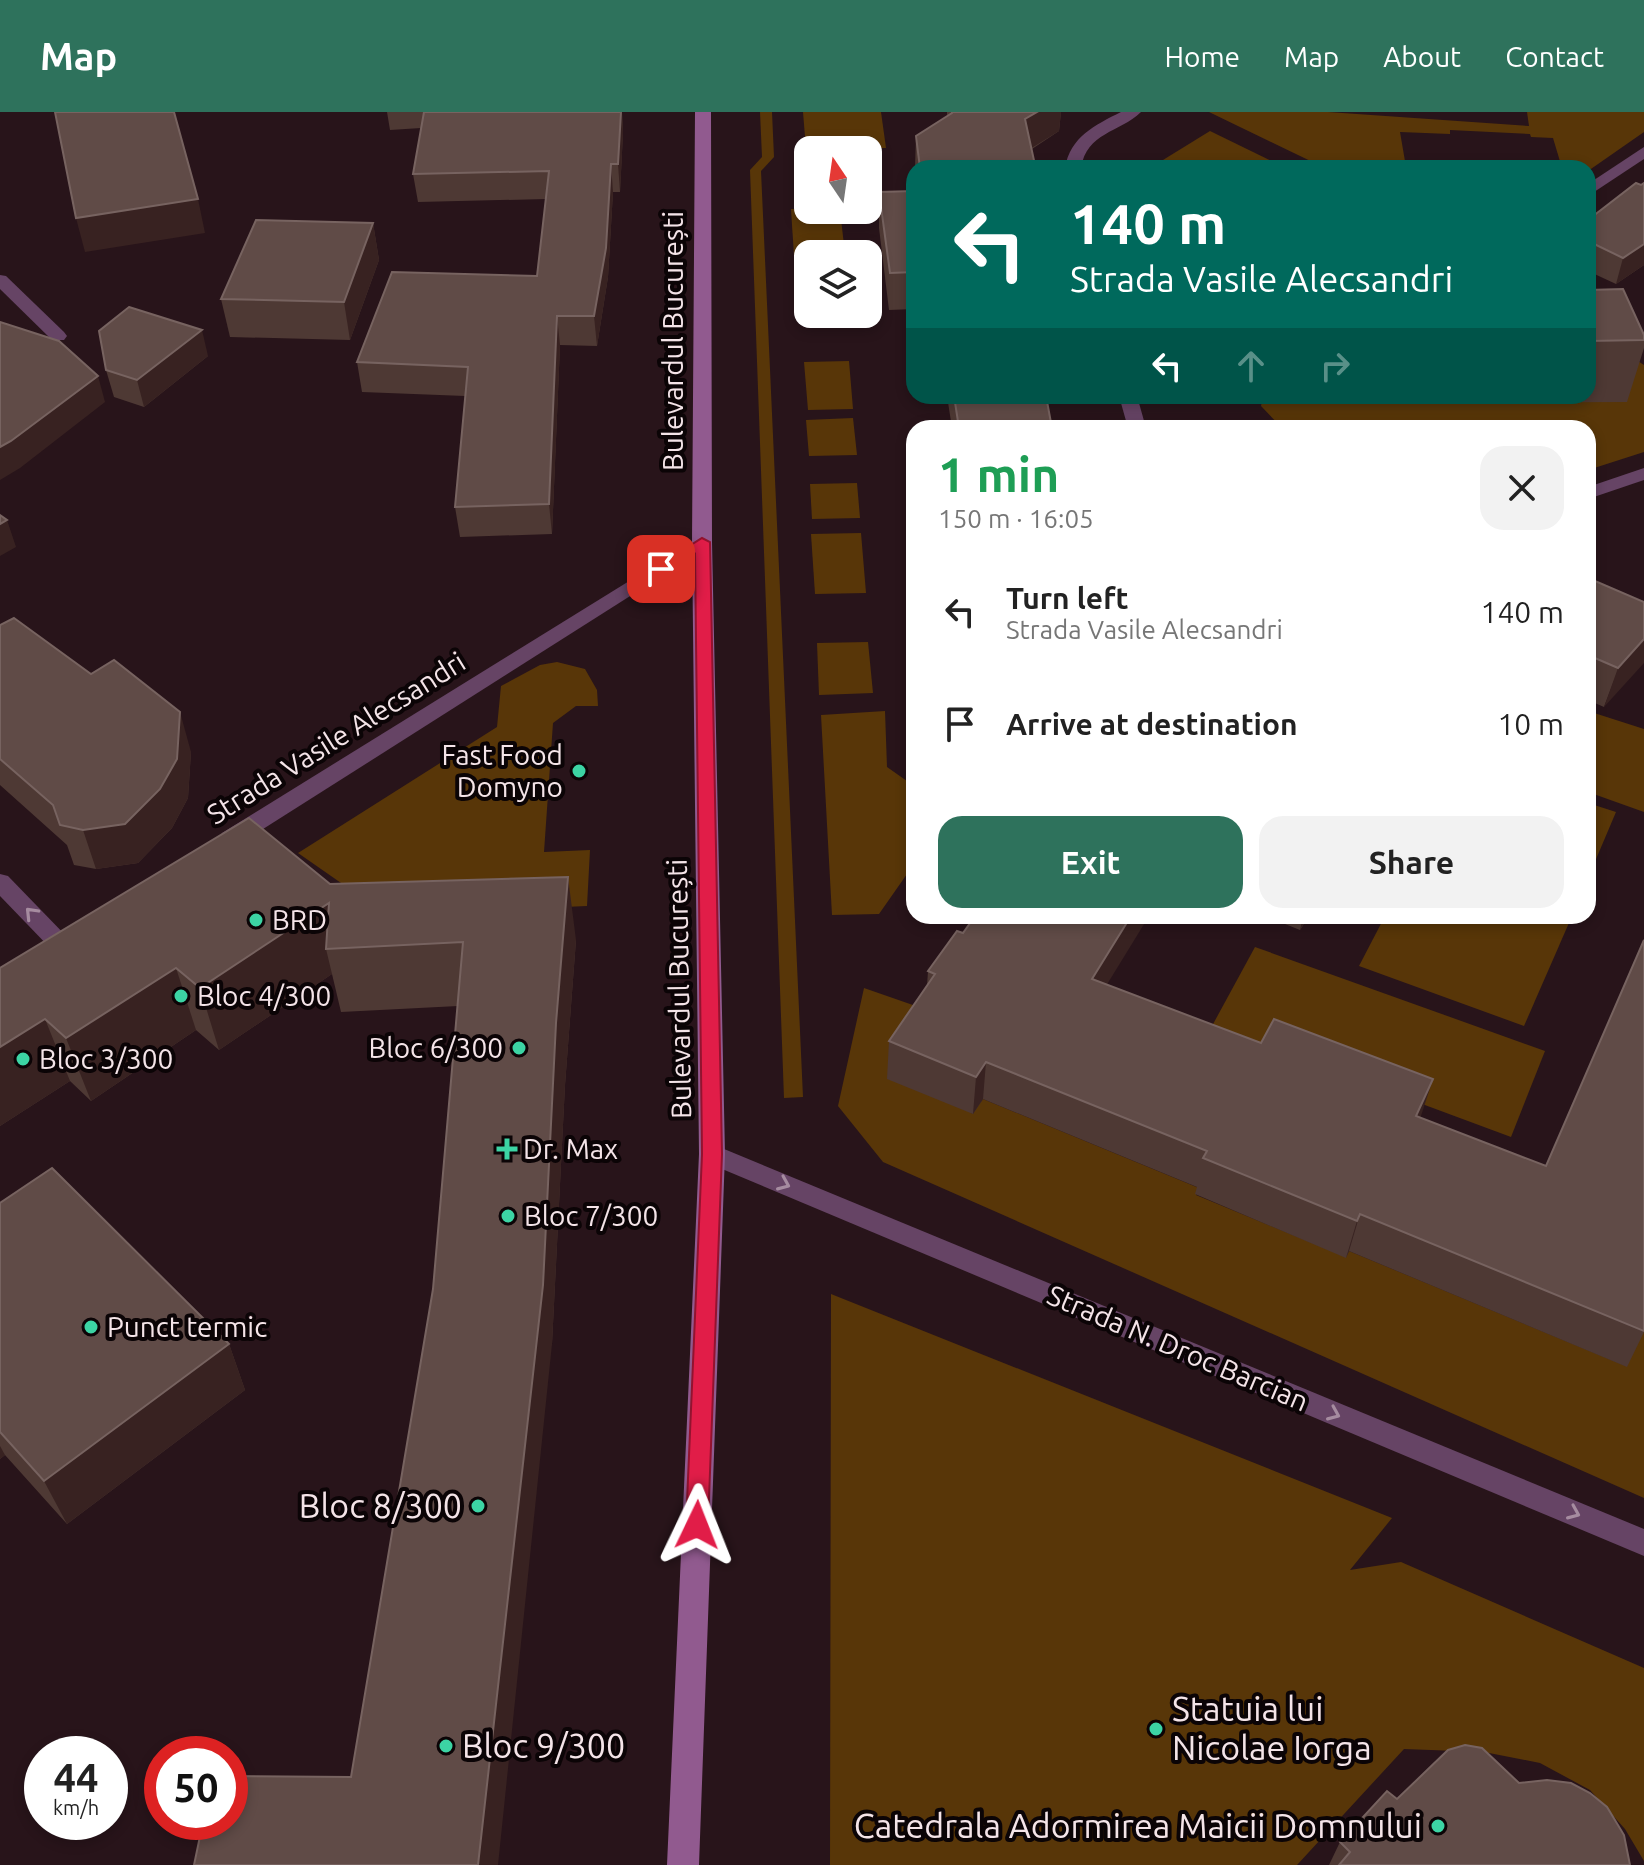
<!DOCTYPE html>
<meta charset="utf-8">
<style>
body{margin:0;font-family:Ubuntu,sans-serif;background:#f2f2f2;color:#222;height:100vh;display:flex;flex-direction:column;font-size:30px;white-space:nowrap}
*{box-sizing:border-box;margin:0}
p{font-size:26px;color:#767676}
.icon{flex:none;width:44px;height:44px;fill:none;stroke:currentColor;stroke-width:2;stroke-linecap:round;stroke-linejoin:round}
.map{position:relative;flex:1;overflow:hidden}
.drawer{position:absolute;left:906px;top:308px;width:690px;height:504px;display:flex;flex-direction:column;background:#fff;border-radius:24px;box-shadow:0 4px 12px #0003}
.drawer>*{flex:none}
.top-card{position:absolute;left:906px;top:48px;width:690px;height:244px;border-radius:24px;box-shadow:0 4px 12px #0003;background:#00695c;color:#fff;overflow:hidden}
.needle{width:52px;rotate:347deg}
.fabs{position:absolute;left:794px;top:24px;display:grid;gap:16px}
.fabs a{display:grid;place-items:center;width:88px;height:88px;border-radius:16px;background:#fff;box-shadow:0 4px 12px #0003;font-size:40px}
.speed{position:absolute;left:24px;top:1624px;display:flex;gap:16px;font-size:40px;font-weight:700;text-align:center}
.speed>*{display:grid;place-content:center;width:104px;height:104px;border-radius:50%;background:#fff;box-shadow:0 4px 12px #0003;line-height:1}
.speed small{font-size:20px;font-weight:400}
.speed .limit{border:12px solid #d22;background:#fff;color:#111}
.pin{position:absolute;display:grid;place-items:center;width:68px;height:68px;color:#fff;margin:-34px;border-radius:16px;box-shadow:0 4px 12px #0006}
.me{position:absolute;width:88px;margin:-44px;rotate:2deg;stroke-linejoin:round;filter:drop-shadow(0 0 6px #0008)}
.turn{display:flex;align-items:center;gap:28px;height:168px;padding:0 32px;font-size:36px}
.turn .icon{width:104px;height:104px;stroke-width:2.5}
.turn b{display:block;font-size:56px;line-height:68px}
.lanes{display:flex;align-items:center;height:76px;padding:0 32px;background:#0003;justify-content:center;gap:40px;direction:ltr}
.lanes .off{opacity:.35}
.round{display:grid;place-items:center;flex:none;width:84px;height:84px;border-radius:24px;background:#f2f2f2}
.headline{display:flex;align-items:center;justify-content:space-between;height:136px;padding:0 32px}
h1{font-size:48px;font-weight:700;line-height:60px;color:#1e9e55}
.button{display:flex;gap:16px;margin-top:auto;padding:16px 32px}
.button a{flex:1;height:92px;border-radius:24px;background:#2e725c;color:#fff;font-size:32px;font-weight:700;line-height:92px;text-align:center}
.button a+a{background:#f2f2f2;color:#222}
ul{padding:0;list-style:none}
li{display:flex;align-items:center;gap:24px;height:112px;padding:0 32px}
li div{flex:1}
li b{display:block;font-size:30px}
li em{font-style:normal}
header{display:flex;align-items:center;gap:48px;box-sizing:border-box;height:112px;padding:0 40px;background:#2e725c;color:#fff}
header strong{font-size:38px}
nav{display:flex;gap:44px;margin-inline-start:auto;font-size:28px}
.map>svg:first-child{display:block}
.green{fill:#583608}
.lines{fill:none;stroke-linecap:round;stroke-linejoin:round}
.service{fill:#664465;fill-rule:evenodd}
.minor{fill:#664465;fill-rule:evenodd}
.secondary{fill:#915a8f;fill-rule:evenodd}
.wall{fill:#4e3934}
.shaded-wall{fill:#382221}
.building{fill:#604b47;stroke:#776360;stroke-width:2}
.oneway{stroke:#a68ca0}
.route{fill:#e11d48;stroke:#92132f;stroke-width:2}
.poi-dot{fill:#3cd4a4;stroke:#0b0406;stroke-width:3}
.labels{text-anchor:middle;stroke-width:8;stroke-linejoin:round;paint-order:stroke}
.street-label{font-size:28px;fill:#f4e4e8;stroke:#0b0406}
.poi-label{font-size:28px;fill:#f4e4e8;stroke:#0b0406;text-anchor:start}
.near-poi-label{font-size:34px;fill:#f4e4e8;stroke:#0b0406;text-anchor:end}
</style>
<header>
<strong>Map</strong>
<nav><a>Home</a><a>Map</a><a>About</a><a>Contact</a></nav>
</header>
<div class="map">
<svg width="1644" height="1753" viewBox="0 0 1644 1753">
<rect width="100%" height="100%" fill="#28141a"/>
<g class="green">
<polygon points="760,0 772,0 774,45 761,59 803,985 784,986 750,58 762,45"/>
<polygon points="803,0 881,0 886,36 806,37"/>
<polygon points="1209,0 1328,0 1529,14 1527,0 1644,0 1644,20 1588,59 1588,56 1562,56 1553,26 1531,25 1530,22 1450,18 1450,22 1400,20 1406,55 1412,56 1325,56"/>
<polygon points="1210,19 1286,56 1150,56"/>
<polygon points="791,97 840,98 845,142 794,144"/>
<polygon points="794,153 808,153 808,202 850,202 850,208 798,210"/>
<polygon points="1588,217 1644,253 1644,340 1588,358 1588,316 1282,316 1261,294 1263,284 1449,284 1452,291 1512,291 1510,284 1627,290"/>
<polygon points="849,249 853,297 808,298 804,250"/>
<polygon points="853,306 857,343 809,344 806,308"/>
<polygon points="857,371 860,406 812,407 810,372"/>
<polygon points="861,421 866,481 815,482 811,422"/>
<polygon points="868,530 873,581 819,583 817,531"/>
<polygon points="557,550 585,557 597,578 598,594 576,594 553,611 544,740 590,738 587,794 387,803 298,741 497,615 501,574 540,553"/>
<polygon points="885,599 887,655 914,674 914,752 879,802 832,803 821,603"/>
<polygon points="1588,599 1644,617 1644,700 1588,680"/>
<polygon points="1588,691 1616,700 1588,766"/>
<polygon points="1385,804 1572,804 1524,914 1359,854"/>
<polygon points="1255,835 1545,939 1511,1025 1212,914"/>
<polygon points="864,876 933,900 972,1002 983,987 1199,1076 1196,1083 1346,1145 1349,1139 1626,1254 1644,1207 1644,1386 883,1050 838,994"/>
<polygon points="831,1182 1392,1406 1350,1458 1401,1450 1644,1556 1644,1749 1625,1717 1590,1678 1540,1651 1484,1640 1404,1637 1297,1753 830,1753"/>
</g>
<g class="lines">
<g class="service">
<path d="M1121,0h20c-22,21 -54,20 -60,56h-16c5,-31 30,-43 56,-56z"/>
<polygon points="1644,35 1644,47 1588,84 1588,72"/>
<polygon points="1119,284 1137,284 1146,316 1128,316"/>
<polygon points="1644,356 1644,368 1588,387 1588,375"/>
</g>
<g class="minor">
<polygon points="0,163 6,164 64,220 67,224 64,228 52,228 0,177"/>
<polygon points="702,424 709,426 712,430 709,434 238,733 222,733 219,727 222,721"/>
<polygon points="0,762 8,764 69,827 73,833 69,839 61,842 53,839 0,784"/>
<polygon points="712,1032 1644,1417 1644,1444 703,1049 699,1042 703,1035"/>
</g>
<polygon class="secondary" points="695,0 711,0 712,430 725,1042 699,1753 667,1753 699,1042 692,430"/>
</g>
<g class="wall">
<polygon points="387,0 622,0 623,21 620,80 613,80 608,165 597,234 560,233 552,422 460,425 455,395 465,284 362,280 357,250 537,164 546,87 418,90 413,62 421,16 390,18"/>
<polygon points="947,0 1061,0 1059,19 1032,37 1035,56 915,56 916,24 947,4"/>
<polygon points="1644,71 1644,153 1616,172 1588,159 1588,108"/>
<polygon points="914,79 914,197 889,198 879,116 879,80"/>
<polygon points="373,111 379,148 350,228 230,225 221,187"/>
<polygon points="1588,178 1644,223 1644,236 1627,290 1452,291 1449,284 1588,284"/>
<polygon points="208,244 144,295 114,285 106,258"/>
<polygon points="947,284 1046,284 1052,316 952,316"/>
<polygon points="1588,466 1644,490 1604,595 1588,588"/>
<polygon points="0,513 191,640 188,686 172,716 138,751 96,757 74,753 67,733 0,673"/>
<polygon points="330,772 576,828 565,973 552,1232 351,1665 433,1177 458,894 341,900 332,862 219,938 196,918 91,989 70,969 0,1014 0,856"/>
<polygon points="1265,804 1309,804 1300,818"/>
<polygon points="963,821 1107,873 1420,1006 1644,1220 1627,1255 1349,1139 1346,1146 1195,1082 1197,1075 983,987 973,1002 887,967 889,929 927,874 928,859"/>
<polygon points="0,1091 229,1232 245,1278 67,1412 5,1343 0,1347"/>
<polygon points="1519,1671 1630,1753 1329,1753 1340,1730 1397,1687"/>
</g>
<g class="shaded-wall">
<polygon points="621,0 622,0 623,21 620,80 618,52"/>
<polygon points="1037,0 1061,0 1059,19 1022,42 1025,7"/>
<polygon points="611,52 613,80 608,165 597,234 594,204"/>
<polygon points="198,87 205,121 85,140 76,106"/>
<polygon points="373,111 379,148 350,228 344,190"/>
<polygon points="1644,132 1644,153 1616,172 1623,146"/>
<polygon points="557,204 560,233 552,422 549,392"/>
<polygon points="202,218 208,244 144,295 137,268"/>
<polygon points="98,264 105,290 20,356 0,368 0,335"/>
<polygon points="7,408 16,435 0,444 0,412"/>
<polygon points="1644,527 1644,551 1604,595 1618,556"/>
<polygon points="180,600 191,640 188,686 172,716 138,751 96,757 83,718"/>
<polygon points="568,765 576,828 565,973 552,1232 498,1753 478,1753"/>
<polygon points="329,791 326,837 332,862 219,938 200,876"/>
<polygon points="1131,804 1149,804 1087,905 1092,867"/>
<polygon points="1303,804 1309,804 1300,818"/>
<polygon points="176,856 196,918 91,989 66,926"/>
<polygon points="45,907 70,969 0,1014 0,935"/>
<polygon points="986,950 983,987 973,1002 976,965"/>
<polygon points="1433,967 1421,1004 1404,1041 1416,1004"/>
<polygon points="1360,1102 1349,1139 1346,1146 1357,1109"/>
<polygon points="229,1232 245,1278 67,1412 44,1369"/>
<polygon points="0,1334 5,1343 0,1347"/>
</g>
<g class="building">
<polygon points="55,0 174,0 198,87 76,106"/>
<polygon points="424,0 621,0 618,52 611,52 606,136 594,204 557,204 549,392 455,395 468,255 357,250 392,160 537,164 549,59 413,62"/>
<polygon points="952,0 1037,0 1025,7 1035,53 1002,54 1002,56 920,56 916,24 952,1"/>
<polygon points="1636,71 1641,73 1644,71 1644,132 1623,146 1588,129 1588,108"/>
<polygon points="914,79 914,160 890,161 879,80"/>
<polygon points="256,108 373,111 344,190 221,187"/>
<polygon points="1623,177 1644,223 1644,228 1588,229 1588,178"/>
<polygon points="129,195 202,218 137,268 106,258 99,219"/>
<polygon points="0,210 59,229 98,264 11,329 0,335"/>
<polygon points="954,284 1046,284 1052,316 959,316"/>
<polygon points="0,403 7,408 0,412"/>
<polygon points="1588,466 1644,490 1644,527 1618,556 1588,543"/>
<polygon points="14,506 91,562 114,548 180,600 177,647 160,677 125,712 83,718 60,713 53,693 0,647 0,513"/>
<polygon points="249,706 330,772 568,765 556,911 543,1173 478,1753 194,1753 203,1710 230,1710 230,1664 351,1665 433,1177 463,830 326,837 329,791 200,876 176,856 66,926 45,907 0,935 0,856"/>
<polygon points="975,804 1131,804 1092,867 1261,931 1274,907 1433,967 1416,1004 1546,1054 1644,828 1644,1219 1360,1102 1357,1109 1203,1046 1207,1039 986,950 976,965 889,929 935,862 928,859 957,819 963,821"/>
<polygon points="52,1056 229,1232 44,1369 0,1320 0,1091"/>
<polygon points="1465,1633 1482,1636 1519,1671 1547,1668 1571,1671 1590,1681 1607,1695 1624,1723 1630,1753 1339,1753 1350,1740 1340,1730 1387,1679 1397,1687 1448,1638"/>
</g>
<defs><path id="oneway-chevron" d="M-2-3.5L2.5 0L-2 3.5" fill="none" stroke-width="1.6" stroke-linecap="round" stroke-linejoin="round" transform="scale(2)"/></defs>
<g class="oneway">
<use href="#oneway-chevron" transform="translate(31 801) rotate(-134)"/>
<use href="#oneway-chevron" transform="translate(784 1072) rotate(23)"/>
<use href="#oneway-chevron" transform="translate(1334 1302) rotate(23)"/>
<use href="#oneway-chevron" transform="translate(1574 1401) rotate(23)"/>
</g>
<polygon class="route" points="702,426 710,430 722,1042 708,1413 705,1420 697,1423 689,1420 686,1413 702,1042 695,442 666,460 655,460 653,457"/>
<g class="poi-dot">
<circle cx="579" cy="659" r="8"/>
<circle cx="256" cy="808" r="8"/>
<circle cx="181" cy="884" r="8"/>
<circle cx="519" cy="936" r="8"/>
<circle cx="23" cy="947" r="8"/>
<path d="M503 1025h8v8h8v8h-8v8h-8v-8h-8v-8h8z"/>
<circle cx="508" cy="1104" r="8"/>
<circle cx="91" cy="1215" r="8"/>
<circle cx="478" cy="1394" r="8"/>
<circle cx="1156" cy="1617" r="8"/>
<circle cx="446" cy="1634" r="8"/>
<circle cx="1438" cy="1714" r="8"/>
</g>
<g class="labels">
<g class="street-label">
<text transform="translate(673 229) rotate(-90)" y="10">Bulevardul București</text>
<text transform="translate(336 626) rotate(-32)" y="10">Strada Vasile Alecsandri</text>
<text transform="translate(679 877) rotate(-91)" y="10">Bulevardul București</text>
<text transform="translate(1178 1236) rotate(23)" y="10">Strada N. Droc Barcian</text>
</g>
<g class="poi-label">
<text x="563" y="653" text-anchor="end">Fast Food<tspan x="563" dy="32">Domyno</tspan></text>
<text x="272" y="818">BRD</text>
<text x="197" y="894">Bloc 4/300</text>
<text x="503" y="946" text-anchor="end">Bloc 6/300</text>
<text x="39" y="957">Bloc 3/300</text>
<text x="523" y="1047">Dr. Max</text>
<text x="524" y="1114">Bloc 7/300</text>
<text x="107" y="1225">Punct termic</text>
</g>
<g class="near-poi-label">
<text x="462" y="1406">Bloc 8/300</text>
<text x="1172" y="1609" text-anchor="start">Statuia lui<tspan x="1172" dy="39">Nicolae Iorga</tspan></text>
<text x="462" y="1646" text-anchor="start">Bloc 9/300</text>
<text x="1422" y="1726">Catedrala Adormirea Maicii Domnului</text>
</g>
</g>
</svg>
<div class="fabs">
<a><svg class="needle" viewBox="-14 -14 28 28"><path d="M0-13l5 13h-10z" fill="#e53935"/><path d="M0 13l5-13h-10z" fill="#767676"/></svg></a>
<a><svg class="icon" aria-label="layers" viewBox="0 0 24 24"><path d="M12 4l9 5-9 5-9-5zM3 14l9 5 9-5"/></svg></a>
</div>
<div class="speed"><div>44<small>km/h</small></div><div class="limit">50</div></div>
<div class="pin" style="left:661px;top:457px;background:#d93025"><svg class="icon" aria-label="arrive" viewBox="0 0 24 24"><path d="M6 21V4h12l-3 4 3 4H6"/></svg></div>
<svg class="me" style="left:697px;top:1413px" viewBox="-20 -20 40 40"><path d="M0-17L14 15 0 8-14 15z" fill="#e11d48" stroke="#fff" stroke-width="4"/></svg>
<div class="top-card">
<div class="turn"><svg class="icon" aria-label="left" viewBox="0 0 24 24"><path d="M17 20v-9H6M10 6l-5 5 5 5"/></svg><div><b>140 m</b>Strada Vasile Alecsandri</div></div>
<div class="lanes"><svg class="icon" aria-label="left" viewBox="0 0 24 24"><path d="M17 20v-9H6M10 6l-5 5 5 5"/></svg><svg class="icon off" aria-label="ahead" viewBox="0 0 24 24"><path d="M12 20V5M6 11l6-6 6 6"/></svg><svg class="icon off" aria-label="right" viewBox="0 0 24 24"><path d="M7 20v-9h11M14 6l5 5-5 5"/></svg></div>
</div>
<section class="drawer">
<div class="headline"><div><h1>1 min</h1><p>150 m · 16:05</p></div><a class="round"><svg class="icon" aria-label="close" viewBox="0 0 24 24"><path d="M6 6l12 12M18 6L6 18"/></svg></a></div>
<ul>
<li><svg class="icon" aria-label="left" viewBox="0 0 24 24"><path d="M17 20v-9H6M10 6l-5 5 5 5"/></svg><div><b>Turn left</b><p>Strada Vasile Alecsandri</p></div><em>140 m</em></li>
<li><svg class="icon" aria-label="arrive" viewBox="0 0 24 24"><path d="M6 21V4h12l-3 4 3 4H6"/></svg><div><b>Arrive at destination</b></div><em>10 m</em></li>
</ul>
<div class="button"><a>Exit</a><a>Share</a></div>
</section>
</div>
